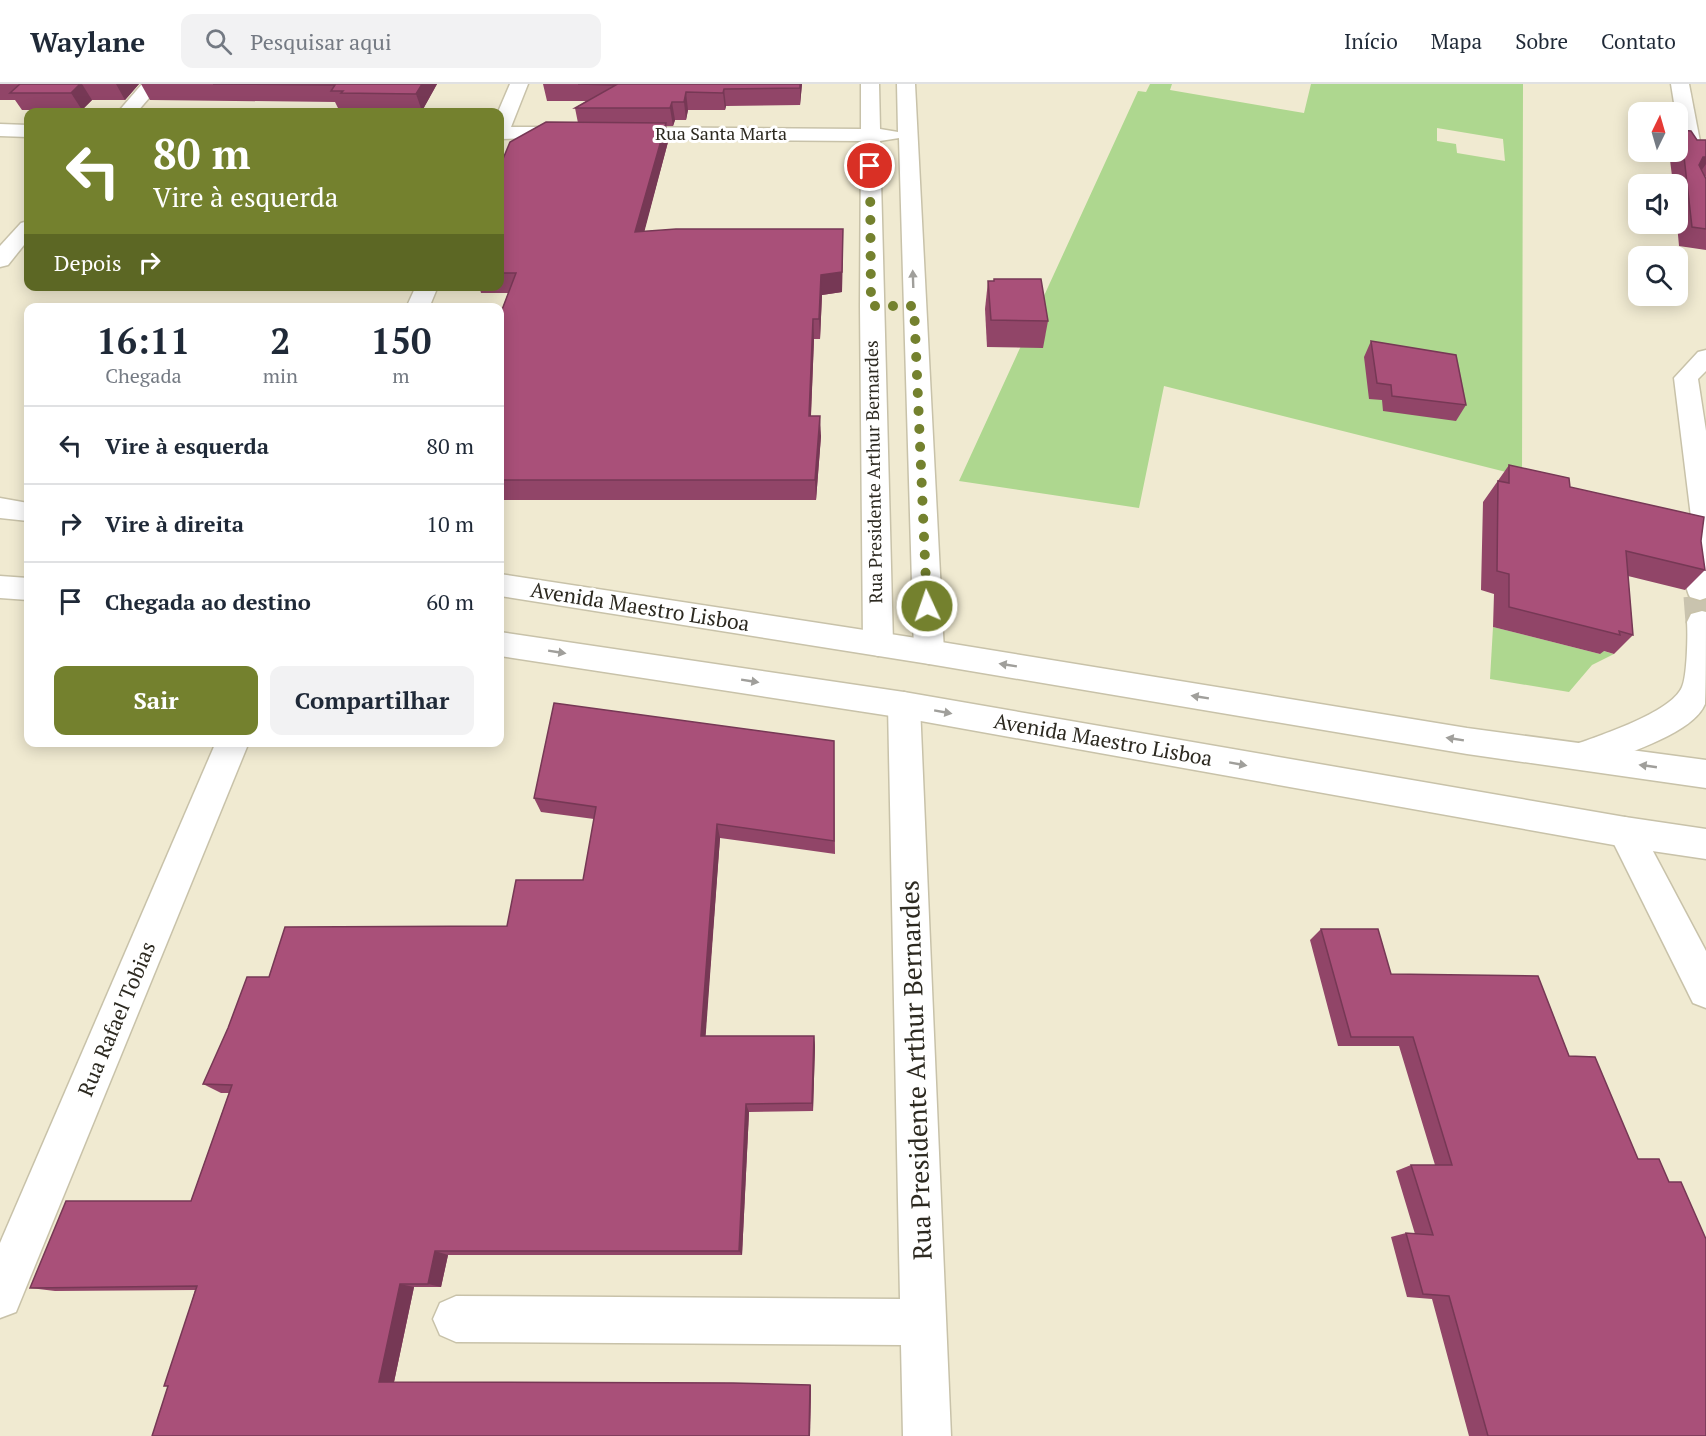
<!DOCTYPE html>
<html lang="pt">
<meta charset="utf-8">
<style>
body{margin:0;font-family:"PT Serif",serif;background:#f2f2f3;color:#1f2937;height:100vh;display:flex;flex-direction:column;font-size:22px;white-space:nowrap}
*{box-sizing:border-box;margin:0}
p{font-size:20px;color:#747a83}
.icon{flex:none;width:33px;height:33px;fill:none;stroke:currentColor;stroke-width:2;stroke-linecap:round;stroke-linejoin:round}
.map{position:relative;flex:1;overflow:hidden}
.drawer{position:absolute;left:24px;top:219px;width:480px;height:444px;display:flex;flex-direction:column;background:#fff;border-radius:12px;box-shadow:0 3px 15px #0003}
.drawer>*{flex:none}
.banner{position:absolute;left:24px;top:24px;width:480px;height:183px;border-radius:12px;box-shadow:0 3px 15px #0003;background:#74812e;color:#fff;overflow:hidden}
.needle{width:39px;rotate:5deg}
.tools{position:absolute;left:1628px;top:18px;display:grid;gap:12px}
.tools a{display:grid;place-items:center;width:60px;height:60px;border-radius:12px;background:#fff;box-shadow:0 3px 15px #0003;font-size:30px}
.pin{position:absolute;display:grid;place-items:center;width:51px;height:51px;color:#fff;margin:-26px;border:3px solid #fff;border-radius:50%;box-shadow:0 2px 6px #0007}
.me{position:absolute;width:66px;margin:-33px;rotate:357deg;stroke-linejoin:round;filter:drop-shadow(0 0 4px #0008)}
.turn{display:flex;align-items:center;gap:21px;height:126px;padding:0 30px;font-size:27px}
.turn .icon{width:78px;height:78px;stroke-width:2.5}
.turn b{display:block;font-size:42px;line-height:51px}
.then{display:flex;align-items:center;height:57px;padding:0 30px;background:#0003;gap:12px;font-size:22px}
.eta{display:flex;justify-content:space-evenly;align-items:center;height:102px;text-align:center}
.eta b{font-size:36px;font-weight:700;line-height:42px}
.primary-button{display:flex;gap:12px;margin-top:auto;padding:12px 30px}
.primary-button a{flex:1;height:69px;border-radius:12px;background:#74812e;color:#fff;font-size:24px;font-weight:700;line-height:69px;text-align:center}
.primary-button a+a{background:#f2f2f3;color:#1f2937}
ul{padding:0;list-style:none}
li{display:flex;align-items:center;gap:18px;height:78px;padding:0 30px;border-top:2px solid #e0e1e3}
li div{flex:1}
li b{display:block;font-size:22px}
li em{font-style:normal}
header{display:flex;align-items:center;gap:36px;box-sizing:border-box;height:84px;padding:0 30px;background:#fff;border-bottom:2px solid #e0e1e3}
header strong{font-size:28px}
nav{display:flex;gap:33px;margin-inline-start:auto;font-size:21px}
.search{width:420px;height:54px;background:#f2f2f3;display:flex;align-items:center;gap:15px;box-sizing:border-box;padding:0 21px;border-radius:12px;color:#747a83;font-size:22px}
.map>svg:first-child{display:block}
.green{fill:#aed78f;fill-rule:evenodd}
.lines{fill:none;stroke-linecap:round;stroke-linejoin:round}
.minor-tunnel-far1{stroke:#c9c3ae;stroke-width:26;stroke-dasharray:26 13;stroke-linecap:butt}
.minor-tunnel{stroke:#c9c3ae;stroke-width:33;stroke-dasharray:33 16;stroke-linecap:butt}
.minor-casing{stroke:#c8c2a9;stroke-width:3}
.highway-casing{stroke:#c8c2a9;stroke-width:3}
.minor{fill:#fff;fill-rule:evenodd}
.highway{fill:#fff;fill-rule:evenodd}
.wall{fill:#914568}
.shaded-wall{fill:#763855}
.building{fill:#a95079;stroke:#763855;stroke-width:1.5}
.oneway{fill:#a09f9b}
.route{stroke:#74812e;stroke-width:10;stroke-dasharray:0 18}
.labels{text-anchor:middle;stroke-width:6;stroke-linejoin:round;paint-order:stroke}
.far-street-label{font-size:18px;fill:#2c2920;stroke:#fff}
.street-label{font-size:21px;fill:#2c2920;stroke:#fff}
.near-street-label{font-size:26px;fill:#2c2920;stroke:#fff}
</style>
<header>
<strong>Waylane</strong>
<div class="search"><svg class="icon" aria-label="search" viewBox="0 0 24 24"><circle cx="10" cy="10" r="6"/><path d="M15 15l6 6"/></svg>Pesquisar aqui</div>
<nav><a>Início</a><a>Mapa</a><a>Sobre</a><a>Contato</a></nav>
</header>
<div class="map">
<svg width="1706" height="1352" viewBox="0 0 1706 1352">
<rect width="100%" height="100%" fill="#f0ead1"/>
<g class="green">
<path d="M1150,0h22l-2,6 134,23 7,-29h212l-1,392 -358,-90 -25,122 -180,-27 179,-390 8,1zM1437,44l66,11 2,22 -48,-8 -1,-9 -19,-3z"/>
<polygon points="1493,543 1600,570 1600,566 1614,570 1592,581 1569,608 1490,595"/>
</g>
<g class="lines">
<polyline class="minor-tunnel-far1" points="1700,505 1701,514"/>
<polyline class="minor-tunnel" points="1700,512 1702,538"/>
<defs>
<g id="minor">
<polygon points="142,0 161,0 137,28 118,28"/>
<polygon points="510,0 528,0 511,43 573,43 580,45 583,49 580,53 500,55 498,28"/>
<polygon points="861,0 879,0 880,45 898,48 897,0 915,0 944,568 940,576 929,580 918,576 914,568 899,54 880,57 893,560 889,568 878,572 867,568 863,560 860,222 861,57 621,55 614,53 611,49 614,45 621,43 861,45"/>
<polygon points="1671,0 1689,0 1702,68 1699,72 1685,72 1682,68"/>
<polygon points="0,40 28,41 28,53 0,52"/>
<polygon points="28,137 28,156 8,181 0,183 0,162 21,139"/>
<polygon points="416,202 438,202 429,224 406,224"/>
<path d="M1706,266v21l-8,8 8,52v167l-6,2 -10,-3c-6,-10 -9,-45 -5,-55 2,-5 6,-8 11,-11l-4,-6 -18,-147 24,-26z"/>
<path d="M1702,527l4,1c0,17 0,81 -1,92 -12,30 -82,50 -110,62l-12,4 -12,-4 -4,-10 4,-10c27,-10 100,-33 111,-59 5,-10 6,-52 5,-65l4,-8z"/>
<polygon points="904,608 915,612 920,621 951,1352 903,1352 901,1261 456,1258 440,1251 433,1235 440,1219 456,1212 900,1215 888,621 893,612"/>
<polygon points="216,658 249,658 16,1228 0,1234 0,1159"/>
<polygon points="1625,733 1637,737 1706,867 1706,924 1693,919 1608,748 1613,737"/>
</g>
<g id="highway">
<polygon points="0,414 28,419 28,437 0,434"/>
<polygon points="500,490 929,556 1467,644 1706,676 1706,704 1467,670 929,580 500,512"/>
<polygon points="0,492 28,494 28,516 0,514"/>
<polygon points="500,548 904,608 1625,733 1706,745 1706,775 1625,763 904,634 500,572"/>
</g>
</defs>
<use href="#minor" class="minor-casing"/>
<use href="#highway" class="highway-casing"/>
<use href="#minor" class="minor"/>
<use href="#highway" class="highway"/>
</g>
<g class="wall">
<polygon points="0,0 139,0 125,16 92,16 82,26 22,26 15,16 0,16"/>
<polygon points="141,0 437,0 422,27 348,27 347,24 338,24 335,18 150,16"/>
<polygon points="543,0 802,0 800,21 726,22 725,26 688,26 686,36 675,36 673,42 666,42 668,58 644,147 843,145 842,208 822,211 820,255 814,255 811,332 821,352 816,416 500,416 500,231 508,209 481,209 479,202 500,202 500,82 578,39 575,24 586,17 547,17"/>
<polygon points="1681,46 1697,56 1706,56 1706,93 1705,92 1706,95 1706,166 1679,162 1677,140 1677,100 1673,100 1669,68 1677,68 1677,52"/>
<polygon points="988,197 1048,237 1043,264 987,263 985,225"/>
<polygon points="1371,257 1466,321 1456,337 1383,327 1382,316 1369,315 1364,273"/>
<polygon points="1509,381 1570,403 1701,457 1705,486 1685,506 1628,492 1633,551 1614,570 1604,567 1600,570 1493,543 1494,510 1481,506 1483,418"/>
<polygon points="834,657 835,770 720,754 705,952 814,952 815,962 813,1027 749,1028 742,1171 448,1171 441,1203 414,1203 394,1298 733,1299 811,1301 810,1352 152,1352 168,1302 195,1206 55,1207 30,1204 191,1117 229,1009 221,1009 203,1000 269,893 507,842 583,796 594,735 541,728 534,714"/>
<polygon points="1321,845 1391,890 1706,1352 1469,1352 1432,1215 1407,1213 1391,1153 1406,1149 1415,1150 1396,1087 1411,1081 1435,1081 1399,962 1338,962 1310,856"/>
</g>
<g class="shaded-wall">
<polygon points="80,0 82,0 92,16 82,26 71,9"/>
<polygon points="116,0 139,0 125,16"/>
<polygon points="422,0 437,0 422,27 416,10"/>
<polygon points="800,0 802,0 800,21"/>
<polygon points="724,5 726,22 725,26 723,9"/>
<polygon points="686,8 688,26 686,36 684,18"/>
<polygon points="672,18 675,36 673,42 670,24"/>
<polygon points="666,39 668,58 639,168 635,148"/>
<polygon points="1703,73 1706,73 1706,80 1699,90 1690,92"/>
<polygon points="843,145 842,208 822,211 820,255 819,235 821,191"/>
<polygon points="813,235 814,255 810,352 809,332"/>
<polygon points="820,332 821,352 816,416 815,396"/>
<polygon points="717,740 720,754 705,961 701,952"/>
<polygon points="814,952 815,962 813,1027 812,1019"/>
<polygon points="746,1020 749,1028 742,1171 739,1167"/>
<polygon points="435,1167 448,1171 441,1203 428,1200"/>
<polygon points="400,1200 414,1203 394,1298 379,1298"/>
<polygon points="810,1301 811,1301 810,1352 809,1352"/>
</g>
<g class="building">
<polygon points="20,0 80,0 71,9 10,9"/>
<polygon points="213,0 422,0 416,10 341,9 343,7 331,7 335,1"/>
<polygon points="578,0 800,0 800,4 724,5 723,9 686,8 684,18 672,18 670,24 575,24 616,1"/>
<polygon points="546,38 666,39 635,148 676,145 843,145 842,188 821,191 819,235 813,235 809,332 820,332 815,396 500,396 500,231 516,189 500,189 500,82 510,58"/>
<polygon points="1681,46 1691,47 1697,56 1706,56 1706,73 1703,73 1699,81 1706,95 1706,145 1692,143"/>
<polygon points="994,195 1041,195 1048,237 991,236 988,197 994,197"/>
<polygon points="1371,257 1456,271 1466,321 1392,312 1391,301 1377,299"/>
<polygon points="1509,381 1569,394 1570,403 1704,433 1701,457 1705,486 1626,467 1633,551 1619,547 1620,551 1509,523 1509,490 1497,487 1498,397 1509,399"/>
<polygon points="554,619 834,657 834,757 717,740 701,952 814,952 812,1019 746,1020 739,1167 435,1167 428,1200 400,1200 379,1298 733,1299 810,1301 809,1352 152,1352 168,1302 164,1302 197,1202 30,1204 66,1117 191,1117 232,1001 203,1000 228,944 247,893 269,893 285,843 507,842 516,796 583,796 596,723 534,714"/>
<polygon points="1321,845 1378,845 1391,890 1538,892 1569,972 1595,973 1638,1075 1659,1075 1669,1098 1681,1098 1706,1155 1706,1352 1488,1352 1449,1212 1423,1210 1406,1149 1433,1151 1411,1081 1452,1081 1413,953 1351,953"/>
</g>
<defs><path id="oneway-solid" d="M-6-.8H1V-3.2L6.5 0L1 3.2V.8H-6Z" transform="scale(1.5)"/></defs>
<g class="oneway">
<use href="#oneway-solid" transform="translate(913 195) rotate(-92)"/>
<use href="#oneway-solid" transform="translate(557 568) rotate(9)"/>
<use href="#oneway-solid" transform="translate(1008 581) rotate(-171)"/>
<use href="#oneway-solid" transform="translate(750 597) rotate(9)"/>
<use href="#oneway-solid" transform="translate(1200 613) rotate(-171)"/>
<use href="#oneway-solid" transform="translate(943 628) rotate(10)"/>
<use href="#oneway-solid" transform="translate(1455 655) rotate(-171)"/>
<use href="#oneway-solid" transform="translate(1238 680) rotate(10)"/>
<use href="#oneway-solid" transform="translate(1648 682) rotate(-172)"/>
</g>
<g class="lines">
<polyline class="route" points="870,82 871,222 914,222 927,522"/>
</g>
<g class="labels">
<g class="far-street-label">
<text x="721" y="56">Rua Santa Marta</text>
<text transform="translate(874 388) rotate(-91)" y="6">Rua Presidente Arthur Bernardes</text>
</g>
<g class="street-label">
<text transform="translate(640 523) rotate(9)" y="7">Avenida Maestro Lisboa</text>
<text transform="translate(1103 656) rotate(10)" y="7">Avenida Maestro Lisboa</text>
<text transform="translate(117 935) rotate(-67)" y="7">Rua Rafael Tobias</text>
</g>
<g class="near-street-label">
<text transform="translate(916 986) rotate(-92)" y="9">Rua Presidente Arthur Bernardes</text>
</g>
</g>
</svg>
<div class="tools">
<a><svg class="needle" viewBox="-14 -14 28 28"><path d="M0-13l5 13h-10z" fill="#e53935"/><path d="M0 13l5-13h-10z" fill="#747a83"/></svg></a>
<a><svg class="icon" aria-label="sound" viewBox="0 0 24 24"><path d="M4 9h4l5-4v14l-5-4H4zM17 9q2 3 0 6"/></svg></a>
<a><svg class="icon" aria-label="search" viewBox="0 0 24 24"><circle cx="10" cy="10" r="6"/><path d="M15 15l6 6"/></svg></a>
</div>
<div class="pin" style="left:870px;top:82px;background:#d93025"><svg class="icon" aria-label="arrive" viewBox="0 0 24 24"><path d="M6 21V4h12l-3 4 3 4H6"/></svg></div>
<svg class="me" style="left:927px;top:522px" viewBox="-20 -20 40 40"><circle r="17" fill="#74812e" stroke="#fff" stroke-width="3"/><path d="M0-11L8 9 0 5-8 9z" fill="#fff"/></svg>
<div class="banner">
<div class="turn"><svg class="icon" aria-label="left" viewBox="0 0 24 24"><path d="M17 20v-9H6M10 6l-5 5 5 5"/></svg><div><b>80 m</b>Vire à esquerda</div></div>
<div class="then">Depois<svg class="icon" aria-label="right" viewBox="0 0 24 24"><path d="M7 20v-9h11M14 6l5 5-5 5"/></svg></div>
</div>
<section class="drawer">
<div class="eta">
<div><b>16:11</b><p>Chegada</p></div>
<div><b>2</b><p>min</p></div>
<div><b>150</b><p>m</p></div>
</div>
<ul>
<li><svg class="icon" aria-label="left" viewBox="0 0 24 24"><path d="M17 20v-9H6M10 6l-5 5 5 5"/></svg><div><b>Vire à esquerda</b></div><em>80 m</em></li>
<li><svg class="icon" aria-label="right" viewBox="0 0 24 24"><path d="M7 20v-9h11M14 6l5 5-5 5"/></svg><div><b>Vire à direita</b></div><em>10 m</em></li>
<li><svg class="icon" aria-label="arrive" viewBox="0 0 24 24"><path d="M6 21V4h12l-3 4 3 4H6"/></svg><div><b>Chegada ao destino</b></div><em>60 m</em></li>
</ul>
<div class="primary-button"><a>Sair</a><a>Compartilhar</a></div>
</section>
</div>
